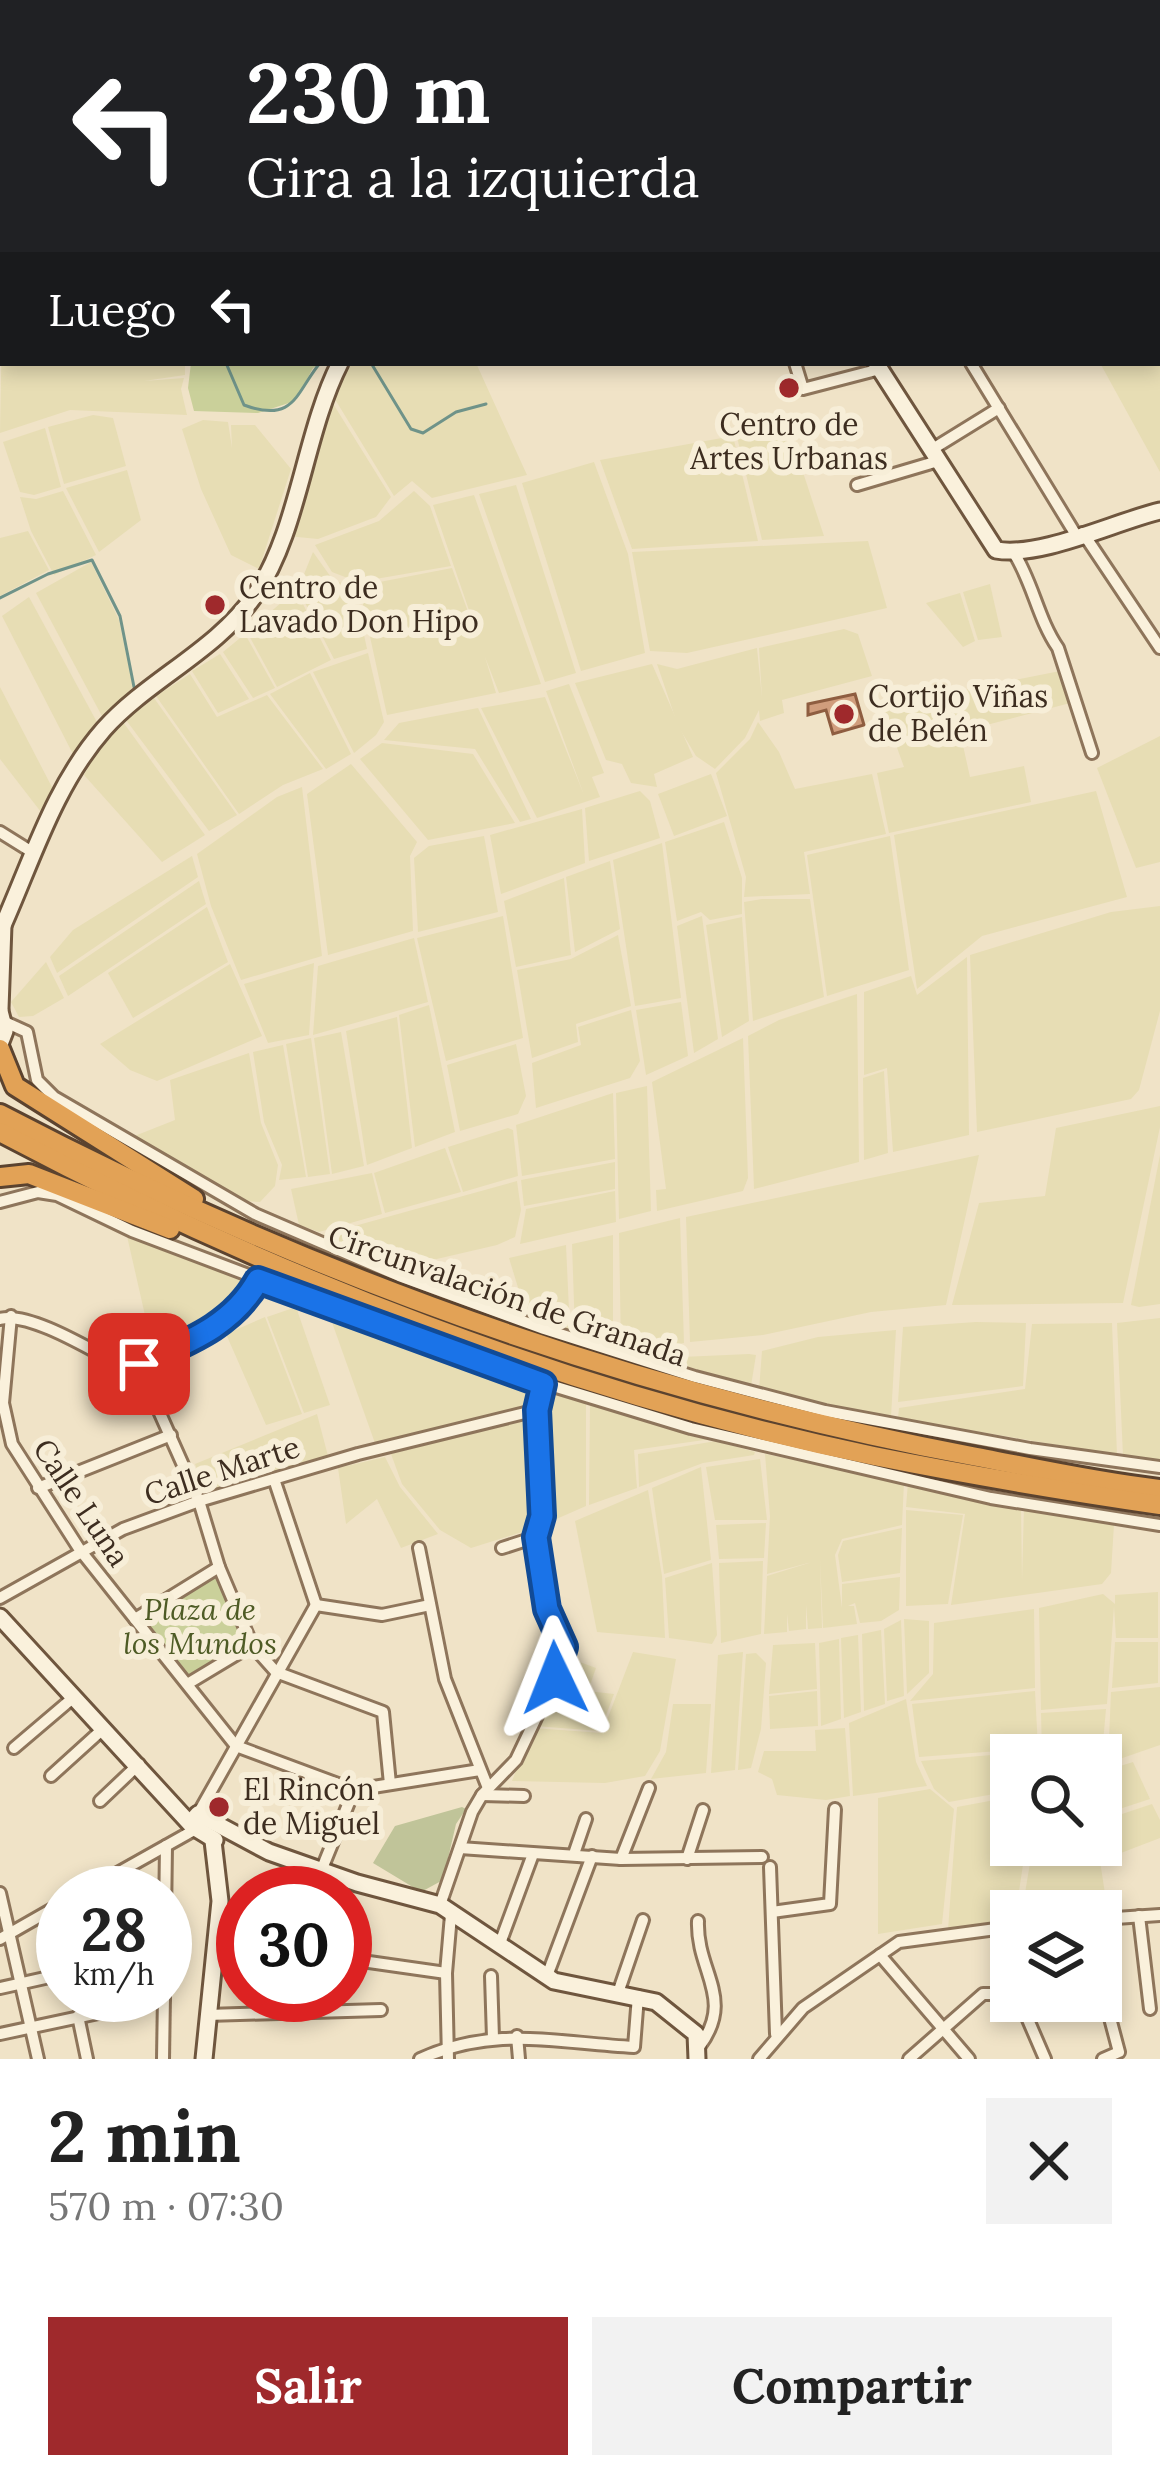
<!DOCTYPE html>
<html lang="es">
<meta charset="utf-8">
<style>
body{margin:0;font-family:Lora,serif;background:#f2f2f2;color:#222;height:100vh;display:flex;flex-direction:column;font-size:45px;white-space:nowrap}
*{box-sizing:border-box;margin:0}
p{font-size:39px;color:#767676}
.icon{flex:none;width:66px;height:66px;fill:none;stroke:currentColor;stroke-width:2;stroke-linecap:round;stroke-linejoin:round}
.map{position:relative;height:2059px;overflow:hidden}
.side{display:flex;flex-direction:column;background:#fff;flex:1}
.side>*{flex:none}
.hud{position:absolute;left:0px;top:0px;width:1161px;height:366px;box-shadow:0 6px 18px #0003;background:#202124;color:#fff;overflow:hidden}
.controls{position:absolute;left:990px;top:1734px;display:grid;gap:24px}
.controls a{display:grid;place-items:center;width:132px;height:132px;border-radius:0px;background:#fff;box-shadow:0 6px 18px #0003;font-size:60px}
.speed{position:absolute;left:36px;top:1866px;display:flex;gap:24px;font-size:60px;font-weight:700;text-align:center}
.speed>*{display:grid;place-content:center;width:156px;height:156px;border-radius:50%;background:#fff;box-shadow:0 6px 18px #0003;line-height:1}
.speed small{font-size:30px;font-weight:400}
.speed .limit{border:18px solid #d22;background:#fff;color:#111}
.pin{position:absolute;display:grid;place-items:center;width:102px;height:102px;color:#fff;margin:-51px;border-radius:24px;box-shadow:0 6px 18px #0006}
.me{position:absolute;width:132px;margin:-66px;rotate:358deg;stroke-linejoin:round;filter:drop-shadow(0 0 9px #0008)}
.turn{display:flex;align-items:center;gap:42px;height:252px;padding:0 48px;font-size:54px}
.turn .icon{width:156px;height:156px;stroke-width:2.5}
.turn b{display:block;font-size:84px;line-height:102px}
.then{display:flex;align-items:center;height:114px;padding:0 48px;background:#0003;gap:24px;font-size:45px}
.round{display:grid;place-items:center;flex:none;width:126px;height:126px;border-radius:0px;background:#f2f2f2}
.head{display:flex;align-items:center;justify-content:space-between;height:204px;padding:0 48px}
h1{font-size:72px;font-weight:700;line-height:90px}
.action{display:flex;gap:24px;margin-top:auto;padding:24px 48px}
.action a{flex:1;height:138px;border-radius:0px;background:#9f292c;color:#fff;font-size:48px;font-weight:700;line-height:138px;text-align:center}
.action a+a{background:#f2f2f2;color:#222}
.map>svg:first-child{display:block}
.farmland{fill:#e7ddb4}
.green{fill:#cad09a}
.cemetery{fill:#c0c499}
.lines{fill:none;stroke-linecap:round;stroke-linejoin:round}
.stream{stroke:#6f9389;stroke-width:3}
.building{fill:#d09d7c;stroke:#8e5d40;stroke-width:3}
.street-casing{stroke:#8e755b;stroke-width:16}
.secondary-casing{stroke:#6f563e;stroke-width:21}
.highway-casing{stroke:#5b432f;stroke-width:24}
.street{stroke:#faf1dc;stroke-width:10}
.secondary{stroke:#faf1dc;stroke-width:15}
.highway{stroke:#e2a256;stroke-width:18}
.route-casing{stroke:#114b97;stroke-width:30}
.route{stroke:#1a73e8;stroke-width:21}
.poi-dot{fill:#9f292c;stroke:#f7eed8;stroke-width:4.5}
.labels{text-anchor:middle;stroke-width:12;stroke-linejoin:round;paint-order:stroke}
.poi-label{font-size:30px;fill:#3d2d20;stroke:#f7eed8;text-anchor:start}
.street-label{font-size:30px;fill:#3d2d20;stroke:#f7eed8}
.park-label{font-size:30px;font-style:italic;fill:#4e5b25;stroke:#f7eed8}
</style>
<div class="map">
<svg width="1160" height="2059" viewBox="0 0 1160 2059">
<rect width="100%" height="100%" fill="#f0e3c7"/>
<g class="farmland">
<polygon points="3,267 3,363 185,363 185,375 144,381 184,378 181,389 187,415 70,410 0,433"/>
<polygon points="1160,307 1160,472 1100,363 1158,363"/>
<polygon points="349,363 476,363 527,475 432,498 412,481 394,496 333,396"/>
<polygon points="332,402 391,497 376,517 318,539 287,536"/>
<polygon points="93,415 113,418 126,466 64,484 48,427"/>
<polygon points="203,420 228,422 232,448 231,425 255,425 291,469 259,569 231,555 201,489 182,429"/>
<polygon points="45,428 61,487 34,495 20,492 3,442"/>
<polygon points="790,433 824,536 762,540 737,437"/>
<polygon points="733,436 758,541 632,549 600,460"/>
<polygon points="594,462 628,554 645,653 581,671 522,483"/>
<polygon points="127,470 141,520 99,552 66,488"/>
<polygon points="516,485 576,673 545,682 479,494"/>
<polygon points="63,491 96,555 54,575 31,531 20,497 36,499"/>
<polygon points="414,491 430,506 451,566 358,582 332,572 315,545 379,521"/>
<polygon points="474,495 541,684 499,693 485,657 496,693 387,715 359,586 452,568 470,617 394,628 472,619 433,505"/>
<polygon points="28,531 49,570 0,596 0,538"/>
<polygon points="868,541 887,608 687,653 650,651 632,552"/>
<polygon points="313,552 333,580 354,587 367,649 334,659 298,589"/>
<polygon points="91,562 119,620 133,687 103,718 36,593"/>
<polygon points="990,584 1002,637 978,640 963,592"/>
<polygon points="296,590 331,660 277,687 247,632"/>
<polygon points="960,593 975,641 963,647 926,603"/>
<polygon points="29,597 98,724 74,756 2,616"/>
<polygon points="844,629 858,634 872,676 782,700 784,713 760,721 759,710 745,738 715,769 696,756 678,726 657,664 677,669 757,648 762,698 759,648"/>
<polygon points="245,634 275,688 253,698 223,652"/>
<polygon points="368,653 384,722 376,735 354,753 313,672"/>
<polygon points="220,654 249,699 218,713 192,671"/>
<polygon points="652,664 693,757 654,774 657,787 631,783 622,764 606,760 575,683"/>
<polygon points="1060,671 1074,702 960,732 970,777 1024,766 1031,802 889,833 877,773 904,767 882,706"/>
<polygon points="310,673 351,754 326,769 270,694"/>
<polygon points="190,674 217,717 267,695 323,769 283,785 239,814 156,696"/>
<polygon points="569,684 604,773 592,777 600,797 537,818 481,708 545,697 584,795 546,691"/>
<polygon points="0,687 54,791 41,812 0,759"/>
<polygon points="154,698 237,815 209,831 126,720"/>
<polygon points="478,708 531,819 520,822 475,749 384,740 399,723"/>
<polygon points="123,722 205,835 162,862 84,775 97,750"/>
<polygon points="758,722 779,752 795,789 872,774 886,834 804,852 810,894 744,897 746,877 716,773 750,739"/>
<polygon points="1160,736 1160,862 1136,868 1097,768"/>
<polygon points="382,743 473,754 515,823 428,840 360,759"/>
<polygon points="351,764 417,842 410,856 413,931 328,955 307,794"/>
<polygon points="711,774 727,816 674,836 658,794"/>
<polygon points="302,787 322,956 241,980 211,906 197,854 277,797"/>
<polygon points="640,791 650,801 660,838 589,861 585,808"/>
<polygon points="1096,791 1127,897 982,936 917,989 894,835"/>
<polygon points="582,809 585,863 501,894 490,835"/>
<polygon points="724,822 742,878 742,914 710,920 701,912 677,921 665,842"/>
<polygon points="484,836 498,912 418,932 414,858 429,846"/>
<polygon points="890,836 909,970 827,996 807,855"/>
<polygon points="662,843 681,998 635,1006 613,860"/>
<polygon points="192,856 198,877 57,973 50,957 73,930"/>
<polygon points="610,861 620,929 575,952 566,877"/>
<polygon points="564,878 571,955 516,967 504,901"/>
<polygon points="199,881 206,904 68,996 59,976"/>
<polygon points="762,899 810,899 824,997 753,1021 744,902"/>
<polygon points="1160,906 1160,1011 1139,1090 1131,1099 977,1132 970,955 1111,912"/>
<polygon points="207,907 228,962 133,1018 108,973"/>
<polygon points="503,916 523,1038 446,1061 417,938"/>
<polygon points="702,916 718,1039 694,1053 677,926"/>
<polygon points="742,917 749,1021 722,1037 706,925"/>
<polygon points="618,935 631,1006 576,1024 578,1042 532,1058 517,970 571,959"/>
<polygon points="414,938 428,1002 313,1035 318,966"/>
<polygon points="967,957 969,1135 893,1152 887,1068 864,1075 864,992 911,976 917,995"/>
<polygon points="46,962 64,998 33,1016 19,1017 11,1002"/>
<polygon points="314,963 309,1035 268,1043 244,984"/>
<polygon points="230,964 262,1036 157,1081 130,1070 100,1044"/>
<polygon points="857,994 859,1162 754,1189 748,1036 779,1020"/>
<polygon points="681,1002 688,1056 646,1075 636,1010"/>
<polygon points="429,1005 455,1132 415,1147 399,1015"/>
<polygon points="631,1010 640,1061 630,1078 536,1108 532,1063 581,1045 578,1027"/>
<polygon points="397,1017 412,1148 367,1165 346,1031"/>
<polygon points="341,1032 364,1166 332,1174 314,1038"/>
<polygon points="311,1038 330,1174 308,1177 286,1044"/>
<polygon points="743,1038 748,1178 743,1191 657,1211 656,1190 666,1189 652,1082"/>
<polygon points="516,1044 526,1096 518,1114 460,1131 447,1065"/>
<polygon points="283,1045 306,1177 279,1180 282,1165 264,1122 253,1052"/>
<polygon points="249,1053 261,1123 278,1165 275,1186 260,1202 244,1201 132,1137 175,1120 170,1080"/>
<polygon points="884,1071 888,1153 864,1160 863,1078"/>
<polygon points="647,1086 651,1211 619,1219 616,1093"/>
<polygon points="613,1093 615,1159 522,1176 516,1125"/>
<polygon points="1160,1106 1160,1127 1123,1303 952,1305 979,1203 1045,1196 1056,1128"/>
<polygon points="508,1128 513,1130 518,1176 463,1192 448,1147"/>
<polygon points="445,1148 461,1192 385,1213 374,1173"/>
<polygon points="979,1155 946,1305 871,1312 763,1335 690,1342 686,1217"/>
<polygon points="1160,1155 1160,1304 1139,1307 1131,1305"/>
<polygon points="615,1162 615,1189 524,1206 521,1180"/>
<polygon points="372,1173 382,1214 319,1232 299,1225 291,1189"/>
<polygon points="517,1181 521,1210 515,1237 497,1245 398,1268 322,1235"/>
<polygon points="615,1191 616,1222 520,1244 526,1209"/>
<polygon points="680,1218 684,1343 638,1351 621,1347 619,1233"/>
<polygon points="613,1235 613,1345 575,1333 572,1244"/>
<polygon points="127,1236 250,1283 212,1325 129,1359 115,1351 147,1324"/>
<polygon points="566,1245 570,1332 527,1317 509,1258"/>
<polygon points="296,1307 330,1405 304,1413 267,1317"/>
<polygon points="329,1314 536,1386 534,1405 376,1446"/>
<polygon points="265,1317 302,1414 266,1425 226,1334"/>
<polygon points="1160,1318 1160,1461 1123,1456 1117,1323"/>
<polygon points="976,1322 1026,1323 1023,1386 898,1402 903,1327"/>
<polygon points="1112,1323 1117,1455 898,1418 899,1408 1025,1389 1032,1324"/>
<polygon points="896,1330 891,1417 759,1390 762,1351 818,1337"/>
<polygon points="749,1354 756,1355 751,1386 659,1358"/>
<polygon points="548,1392 586,1403 586,1506 545,1524 542,1408"/>
<polygon points="590,1404 711,1439 634,1450 637,1488 589,1505"/>
<polygon points="317,1414 328,1456 206,1496 195,1464"/>
<polygon points="530,1418 536,1425 538,1511 535,1528 471,1548 440,1530 402,1484 391,1454"/>
<polygon points="716,1441 755,1452 754,1455 703,1463 639,1487 638,1454"/>
<polygon points="765,1454 904,1482 902,1525 842,1539 835,1555 842,1608 842,1584 900,1577 899,1610 881,1621 860,1623 855,1603 848,1606 854,1606 857,1624 823,1628 820,1559 822,1628 808,1629 806,1605 806,1629 789,1631 787,1614 787,1632 764,1634 767,1576 812,1562 767,1574 770,1516"/>
<polygon points="385,1457 400,1487 438,1534 401,1548 377,1499 346,1524 338,1468"/>
<polygon points="760,1459 767,1520 715,1520 706,1467"/>
<polygon points="701,1467 711,1560 664,1574 652,1488"/>
<polygon points="908,1483 1021,1505 1022,1581 1024,1506 1114,1524 1111,1573 1102,1584 951,1605 965,1514 906,1507"/>
<polygon points="648,1490 662,1576 665,1638 597,1632 575,1521"/>
<polygon points="906,1510 963,1515 948,1604 906,1606"/>
<polygon points="766,1523 764,1558 719,1559 716,1525"/>
<polygon points="902,1528 900,1573 842,1582 838,1555 843,1541"/>
<polygon points="763,1561 761,1634 721,1643 719,1563"/>
<polygon points="712,1563 717,1635 712,1644 669,1638 665,1578"/>
<polygon points="1158,1592 1158,1638 1116,1638 1114,1606 1107,1704 1041,1710 1039,1608 1103,1594 1115,1604 1115,1595"/>
<polygon points="1034,1609 1035,1688 910,1701 933,1674 934,1623"/>
<polygon points="904,1619 929,1621 929,1673 907,1694"/>
<polygon points="901,1620 904,1696 887,1701 884,1629"/>
<polygon points="881,1630 885,1704 864,1711 862,1634"/>
<polygon points="858,1635 861,1712 844,1718 841,1638"/>
<polygon points="839,1639 841,1719 821,1726 819,1643"/>
<polygon points="1115,1642 1158,1642 1158,1683 1112,1688"/>
<polygon points="815,1643 817,1689 769,1694 773,1645"/>
<polygon points="633,1652 676,1659 660,1751 645,1776 605,1783 512,1781 533,1728 602,1733"/>
<polygon points="743,1652 735,1770 711,1773 718,1655"/>
<polygon points="756,1653 766,1663 761,1729 751,1768 738,1770 746,1654"/>
<polygon points="569,1658 596,1668 588,1691 614,1694 600,1731 535,1726"/>
<polygon points="1160,1687 1160,1745 1108,1763 1111,1692"/>
<polygon points="817,1691 818,1726 770,1729 769,1696"/>
<polygon points="1035,1691 1038,1748 919,1757 912,1704"/>
<polygon points="906,1699 916,1762 927,1786 853,1796 849,1723"/>
<polygon points="673,1704 711,1704 706,1773 651,1779 666,1752"/>
<polygon points="1106,1709 1101,1765 1101,1755 1042,1755 1041,1713"/>
<polygon points="845,1728 850,1796 826,1800 777,1795 772,1779 758,1772 764,1751 816,1751 815,1730"/>
<polygon points="1038,1751 1038,1755 1011,1755 1011,1791 949,1802 934,1789 921,1761"/>
<polygon points="1133,1762 1150,1799 1101,1815 1101,1772"/>
<polygon points="930,1789 954,1809 942,1924 878,1934 878,1798"/>
<polygon points="1011,1797 1011,1845 1026,1845 1016,1911 1011,1911 1011,1922 948,1930 957,1807"/>
<polygon points="1152,1804 1160,1820 1160,1838 1100,1861 1108,1913 1022,1911 1033,1845 1101,1845 1101,1821"/>
</g>
<g class="green">
<polygon points="191,363 321,363 313,368 295,401 258,413 194,411 188,388"/>
<polygon points="215,1576 245,1642 189,1676 145,1620"/>
</g>
<polygon class="cemetery" points="462,1807 466,1809 456,1824 443,1880 421,1892 373,1863 395,1826"/>
<g class="lines">
<g class="stream">
<polyline points="49,0 55,3"/>
<polyline points="0,266 3,266"/>
<path d="M226,363l18,42c51,19 52,-13 76,-42"/>
<polyline points="371,363 411,429 423,433 456,412 486,404"/>
<polyline points="0,598 48,574 92,560 120,616 134,687"/>
</g>
</g>
<polygon class="building" points="855,694 864,725 833,734 826,710 808,715 808,704"/>
<g class="lines">
<defs>
<g id="street">
<polyline points="335,0 335,3"/>
<polyline points="412,0 412,3"/>
<polyline points="507,0 508,3"/>
<polyline points="591,0 593,3"/>
<polyline points="773,0 774,3"/>
<polyline points="484,3 486,0"/>
<polyline points="795,363 803,389 880,369"/>
<polyline points="971,363 1076,535"/>
<polyline points="931,450 999,408"/>
<polyline points="857,485 938,461"/>
<polyline points="1083,533 1160,648"/>
<path d="M1014,553c19,30 24,66 44,95l34,105"/>
<polyline points="0,832 32,852"/>
<polyline points="5,1022 27,1032 37,1080 54,1097 255,1214 399,1276 544,1329 695,1377 825,1411 1030,1449 1160,1467"/>
<polyline points="0,1202 38,1192 57,1195 132,1231 494,1368 691,1428 991,1498 1160,1525"/>
<polyline points="11,1316 3,1403 12,1444 80,1550 236,1746 354,1790 480,1770"/>
<path d="M0,1319c30,-8 96,34 124,48 50,-10 109,-41 134,-87"/>
<polyline points="138,1364 199,1501 219,1567 252,1645 276,1672 383,1712 390,1784"/>
<polyline points="274,1479 316,1605"/>
<polyline points="38,1488 171,1435"/>
<polyline points="419,1548 445,1679 488,1788"/>
<polyline points="502,1548 536,1537"/>
<polyline points="0,1598 123,1529 199,1501 358,1454 537,1410"/>
<polyline points="316,1605 382,1615 430,1605"/>
<polyline points="135,1619 219,1567"/>
<polyline points="189,1683 252,1645"/>
<polyline points="14,1748 74,1697"/>
<polyline points="51,1776 104,1728"/>
<polyline points="482,1795 524,1796"/>
<polyline points="100,1801 139,1764"/>
<polyline points="198,1814 316,1605"/>
<polyline points="460,1848 621,1859 762,1857"/>
<polyline points="574,1854 586,1819"/>
<polyline points="621,1859 649,1788"/>
<polyline points="687,1859 703,1810"/>
<polyline points="770,1867 776,2034"/>
<polyline points="321,1871 354,1790"/>
<polyline points="0,1893 38,2059"/>
<polyline points="82,1893 196,1829"/>
<polyline points="440,1905 472,1812 482,1795 516,1760 555,1678 564,1647 547,1609 536,1537 543,1516 537,1410 543,1384"/>
<polyline points="772,1912 830,1904 835,1809"/>
<polyline points="1139,1916 1150,2009"/>
<polyline points="165,1919 166,1846"/>
<polyline points="1101,1919 1160,1915"/>
<path d="M698,1921c-2,51 38,77 1,126"/>
<polyline points="0,1939 63,1903"/>
<polyline points="499,1946 533,1854"/>
<polyline points="880,1955 969,2059"/>
<polyline points="355,1960 446,1973"/>
<polyline points="491,1976 493,2038"/>
<polyline points="547,1976 592,1856"/>
<polyline points="0,1988 63,1974"/>
<polyline points="618,1993 643,1920"/>
<polyline points="1020,2001 1045,2059"/>
<polyline points="1085,2001 1106,2003 1119,2052 1103,2059"/>
<polyline points="207,2015 381,2010"/>
<polyline points="78,2016 87,2059"/>
<polyline points="0,2034 164,1999"/>
<polyline points="517,2036 519,2059"/>
<polyline points="163,2059 164,1995"/>
<path d="M420,2059c76,-34 135,-16 214,-12l4,-51"/>
<polyline points="448,2059 446,1973 451,1915"/>
<polyline points="759,2059 803,2008 899,1942 1011,1927"/>
<polyline points="909,2059 983,1994 1011,1994"/>
</g>
<g id="secondary">
<polyline points="677,0 678,3"/>
<polyline points="689,0 690,3"/>
<polyline points="1078,3 1082,0"/>
<path d="M876,363l120,187c45,8 118,-28 164,-39"/>
<path d="M0,932c31,-68 53,-145 104,-203 45,-50 112,-78 151,-134 44,-64 49,-161 85,-232"/>
<polyline points="0,1009 3,925"/>
<polyline points="0,1011 5,1031 0,1044"/>
<polyline points="0,1617 192,1826 215,1840"/>
<polyline points="191,1822 198,1814 269,1852 357,1883 440,1905 554,1981 656,2002 696,2034 697,2059"/>
<polyline points="204,2059 220,1901 213,1841"/>
</g>
<g id="highway">
<polyline points="0,1049 15,1086 194,1199"/>
<path d="M0,1114c307,161 632,278 972,342 63,12 125,26 188,33"/>
<path d="M0,1132c273,145 570,261 874,324 95,19 190,35 286,49"/>
<polyline points="0,1177 29,1174 170,1229"/>
</g>
</defs>
<use href="#street" class="street-casing"/>
<use href="#secondary" class="secondary-casing"/>
<use href="#highway" class="highway-casing"/>
<use href="#street" class="street"/>
<use href="#secondary" class="secondary"/>
<use href="#highway" class="highway"/>
</g>
<g class="lines">
<defs>
<path id="route" d="M139,1364c46,-21 93,-37 119,-84l285,104 -6,26 5,106 -6,21 11,72 17,38 -9,31"/>
</defs>
<use href="#route" class="route-casing"/>
<use href="#route" class="route"/>
</g>
<g class="poi-dot">
<circle cx="789" cy="388" r="12"/>
<circle cx="215" cy="605" r="12"/>
<circle cx="844" cy="714" r="12"/>
<circle cx="219" cy="1807" r="12"/>
</g>
<g class="labels">
<g class="poi-label">
<text x="789" y="435" text-anchor="middle">Centro de<tspan x="789" dy="34">Artes Urbanas</tspan></text>
<text x="239" y="598">Centro de<tspan x="239" dy="34">Lavado Don Hipo</tspan></text>
<text x="868" y="707">Cortijo Viñas<tspan x="868" dy="34">de Belén</tspan></text>
<text x="243" y="1800">El Rincón<tspan x="243" dy="34">de Miguel</tspan></text>
</g>
<g class="street-label">
<text transform="translate(507 1296) rotate(19)" y="10">Circunvalación de Granada</text>
<text transform="translate(222 1471) rotate(-18)" y="10">Calle Marte</text>
<text transform="translate(81 1503) rotate(56)" y="10">Calle Luna</text>
</g>
<g class="park-label">
<text x="200" y="1620">Plaza de<tspan x="200" dy="34">los Mundos</tspan></text>
</g>
</g>
</svg>
<div class="controls">
<a><svg class="icon" aria-label="search" viewBox="0 0 24 24"><circle cx="10" cy="10" r="6"/><path d="M15 15l6 6"/></svg></a>
<a><svg class="icon" aria-label="layers" viewBox="0 0 24 24"><path d="M12 4l9 5-9 5-9-5zM3 14l9 5 9-5"/></svg></a>
</div>
<div class="speed"><div>28<small>km/h</small></div><div class="limit">30</div></div>
<div class="pin" style="left:139px;top:1364px;background:#d93025"><svg class="icon" aria-label="arrive" viewBox="0 0 24 24"><path d="M6 21V4h12l-3 4 3 4H6"/></svg></div>
<svg class="me" style="left:555px;top:1678px" viewBox="-20 -20 40 40"><path d="M0-17L14 15 0 8-14 15z" fill="#1a73e8" stroke="#fff" stroke-width="4"/></svg>
<div class="hud">
<div class="turn"><svg class="icon" aria-label="left" viewBox="0 0 24 24"><path d="M17 20v-9H6M10 6l-5 5 5 5"/></svg><div><b>230 m</b>Gira a la izquierda</div></div>
<div class="then">Luego<svg class="icon" aria-label="left" viewBox="0 0 24 24"><path d="M17 20v-9H6M10 6l-5 5 5 5"/></svg></div>
</div>
</div>
<section class="side">
<div class="head"><div><h1>2 min</h1><p>570 m · 07:30</p></div><a class="round"><svg class="icon" aria-label="close" viewBox="0 0 24 24"><path d="M6 6l12 12M18 6L6 18"/></svg></a></div>
<div class="action"><a>Salir</a><a>Compartir</a></div>
</section>
